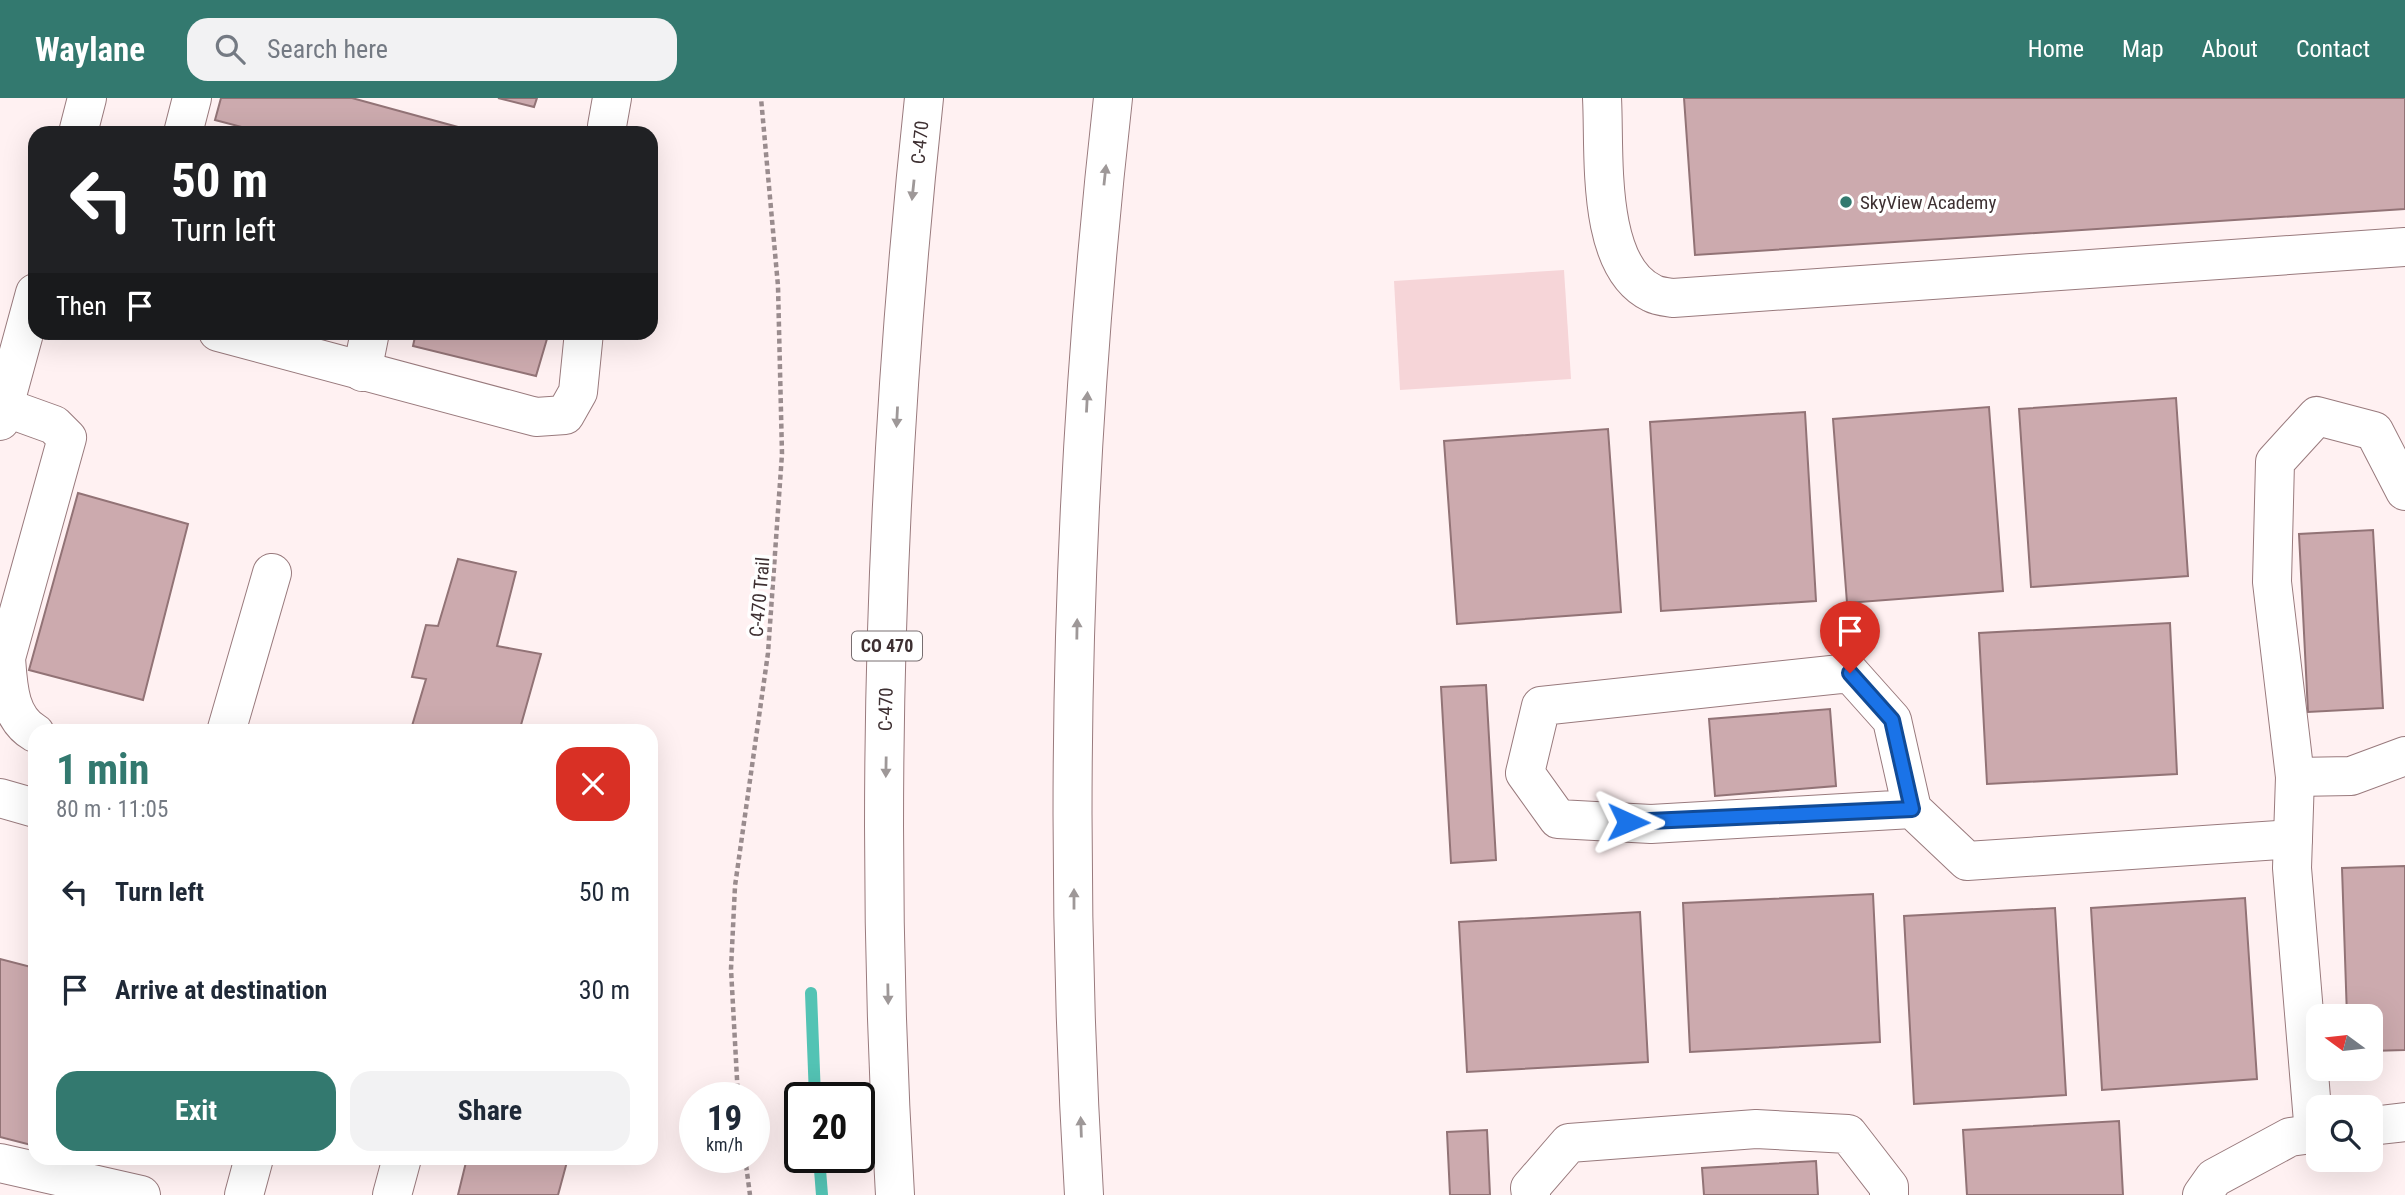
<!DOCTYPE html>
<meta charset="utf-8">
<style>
body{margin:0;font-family:"Roboto Condensed",sans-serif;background:#f2f2f3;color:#1f2937;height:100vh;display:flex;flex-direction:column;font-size:26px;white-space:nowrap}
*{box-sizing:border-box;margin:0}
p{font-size:23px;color:#747a83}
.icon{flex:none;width:38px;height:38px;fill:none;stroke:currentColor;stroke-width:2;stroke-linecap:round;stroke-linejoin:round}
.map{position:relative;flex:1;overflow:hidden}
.details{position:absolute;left:28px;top:626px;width:630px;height:441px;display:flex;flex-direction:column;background:#fff;border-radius:21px;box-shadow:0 7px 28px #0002}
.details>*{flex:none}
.top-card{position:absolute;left:28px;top:28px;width:630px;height:214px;border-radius:21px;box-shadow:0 7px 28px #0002;background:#202124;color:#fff;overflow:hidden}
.needle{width:46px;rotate:285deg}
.fabs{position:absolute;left:2306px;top:906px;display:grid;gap:14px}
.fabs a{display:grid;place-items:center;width:77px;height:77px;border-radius:14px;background:#fff;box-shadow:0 7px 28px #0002;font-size:35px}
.speed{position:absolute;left:679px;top:984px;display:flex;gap:14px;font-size:35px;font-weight:700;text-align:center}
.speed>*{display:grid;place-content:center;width:91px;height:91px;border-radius:50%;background:#fff;box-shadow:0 7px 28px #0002;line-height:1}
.speed small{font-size:18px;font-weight:400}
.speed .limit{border:4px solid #111;border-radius:10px;background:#fff;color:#111}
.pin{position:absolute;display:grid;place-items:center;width:60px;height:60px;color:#fff;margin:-72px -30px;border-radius:50% 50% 50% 0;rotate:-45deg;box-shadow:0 0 7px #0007}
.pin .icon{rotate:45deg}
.me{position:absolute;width:77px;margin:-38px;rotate:91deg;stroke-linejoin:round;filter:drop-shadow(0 0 5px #0008)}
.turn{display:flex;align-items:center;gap:24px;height:147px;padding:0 28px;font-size:32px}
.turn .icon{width:91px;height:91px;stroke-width:2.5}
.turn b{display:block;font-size:49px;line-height:60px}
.then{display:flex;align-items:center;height:66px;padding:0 28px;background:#0003;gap:14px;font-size:26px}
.round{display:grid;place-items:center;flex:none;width:74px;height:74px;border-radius:21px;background:#f2f2f3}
.summary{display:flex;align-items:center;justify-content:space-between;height:119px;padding:0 28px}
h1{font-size:42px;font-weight:700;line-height:52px;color:#33796f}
.button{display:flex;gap:14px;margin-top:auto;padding:14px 28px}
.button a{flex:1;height:80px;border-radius:21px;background:#33796f;color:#fff;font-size:28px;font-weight:700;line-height:80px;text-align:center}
.button a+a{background:#f2f2f3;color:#1f2937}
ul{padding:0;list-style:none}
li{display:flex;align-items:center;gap:21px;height:98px;padding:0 28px}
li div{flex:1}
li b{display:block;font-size:26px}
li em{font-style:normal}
header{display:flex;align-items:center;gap:42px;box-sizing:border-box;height:98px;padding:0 35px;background:#33796f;color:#fff}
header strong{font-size:33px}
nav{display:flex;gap:38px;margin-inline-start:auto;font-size:24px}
.search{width:490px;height:63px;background:#f2f2f3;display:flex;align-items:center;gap:18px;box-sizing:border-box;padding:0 24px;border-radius:21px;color:#747a83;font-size:26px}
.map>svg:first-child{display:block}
.green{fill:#f6d5d8}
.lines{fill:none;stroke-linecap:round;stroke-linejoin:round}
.stream{stroke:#53c3b4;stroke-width:12}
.building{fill:#ccaaae;stroke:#927376;stroke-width:2}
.minor-casing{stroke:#997a7d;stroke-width:40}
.highway-casing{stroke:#997a7d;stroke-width:40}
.path{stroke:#9a8c8e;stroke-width:4.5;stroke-dasharray:5 3.5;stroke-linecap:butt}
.minor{stroke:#fff;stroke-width:38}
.highway{stroke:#fff;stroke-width:38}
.oneway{fill:#9e9898}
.route-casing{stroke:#114b97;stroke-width:18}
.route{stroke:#1a73e8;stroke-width:12}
.poi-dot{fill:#33796f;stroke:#fff;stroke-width:2.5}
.labels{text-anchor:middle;stroke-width:7;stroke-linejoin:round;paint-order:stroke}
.shield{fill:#fff;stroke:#786e70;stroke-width:2}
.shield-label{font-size:18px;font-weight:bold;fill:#3e3032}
.street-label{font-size:19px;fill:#3e3032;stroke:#fff}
.poi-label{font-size:19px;fill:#3e3032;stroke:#fff;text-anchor:start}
</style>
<header>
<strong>Waylane</strong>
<div class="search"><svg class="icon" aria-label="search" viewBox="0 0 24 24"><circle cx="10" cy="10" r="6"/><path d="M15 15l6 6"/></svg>Search here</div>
<nav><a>Home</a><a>Map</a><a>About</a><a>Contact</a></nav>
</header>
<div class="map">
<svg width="2405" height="1097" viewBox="0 0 2405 1097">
<rect width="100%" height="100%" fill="#fff1f2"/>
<polygon class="green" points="1564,172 1571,281 1400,292 1394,183"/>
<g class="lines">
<g class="stream">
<polyline points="811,895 815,999"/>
<polyline points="819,1059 822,1097"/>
</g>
</g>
<g class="building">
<polygon points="221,0 352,0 480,35 265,35 215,22"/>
<polygon points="498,0 537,0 534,9"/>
<polygon points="1684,0 2405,0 2405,111 1695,157"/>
<polygon points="416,234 549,234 536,278 413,248"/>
<polygon points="2176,300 2188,478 2031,489 2019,311"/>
<polygon points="1989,309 2003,493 1847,505 1833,321"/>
<polygon points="1805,314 1816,503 1661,513 1650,324"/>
<polygon points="1608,331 1621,514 1457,526 1444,343"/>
<polygon points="78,395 188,426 143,602 29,572"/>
<polygon points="2373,432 2383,610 2308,614 2299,436"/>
<polygon points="458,461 516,474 497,548 541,556 519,634 415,634 412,628 426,581 412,579 426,527 438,528"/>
<polygon points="2170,525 2177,676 1987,686 1979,535"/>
<polygon points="1486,587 1496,762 1451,765 1441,589"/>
<polygon points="1830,611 1836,688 1715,698 1709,621"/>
<polygon points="2405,768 2405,952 2371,953 2371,919 2347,919 2342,770"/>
<polygon points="1873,796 1880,944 1690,954 1683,805"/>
<polygon points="2245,800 2257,981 2102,992 2091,810"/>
<polygon points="2055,810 2066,997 1914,1006 1904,818"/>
<polygon points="1640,814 1648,964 1467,974 1459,824"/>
<polygon points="0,861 35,870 35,1048 0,1039"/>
<polygon points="2119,1023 2123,1097 1967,1097 1963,1032"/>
<polygon points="1487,1032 1490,1097 1450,1097 1447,1034"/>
<polygon points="467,1060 568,1060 558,1097 458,1097"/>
<polygon points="1816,1063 1818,1097 1704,1097 1702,1070"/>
</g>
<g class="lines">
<defs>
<g id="minor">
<path d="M1602,0c3,53 -7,168 50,195 5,3 14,4 21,5l732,-51"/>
<polyline points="607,28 612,0"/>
<polyline points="78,35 87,0"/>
<polyline points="183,35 192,0"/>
<polyline points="218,234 536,319 565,317 578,294 584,234"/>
<polyline points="362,274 370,234"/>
<path d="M4,309l50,18 13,13 -61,220c2,28 3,60 29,75"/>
<polyline points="0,323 35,195"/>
<polyline points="226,634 272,475"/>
<polyline points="2295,679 2351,678 2405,658"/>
<polyline points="0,700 35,710"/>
<polyline points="1912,711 1651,726 1558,721 1525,675 1541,608 1850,575 1892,622 1912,711 1967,763 2293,741"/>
<polyline points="2371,1028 2405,1024"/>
<polyline points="2314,1036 2292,770 2295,679 2272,484 2275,364 2317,318 2374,333 2405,393"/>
<polyline points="0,1065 141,1097"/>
<polyline points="244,1097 254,1060"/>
<polyline points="392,1097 402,1060"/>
<polyline points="1531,1097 1530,1090 1569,1045 1756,1031 1848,1036 1889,1089 1889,1097"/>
<polyline points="2202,1097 2214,1080 2290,1039 2319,1035"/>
</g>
<g id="highway">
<path id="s1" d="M895,1097c-22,-365 -10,-734 29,-1097"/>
<path d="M1084,1097c-22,-365 -12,-734 29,-1097"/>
</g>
</defs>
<use href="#minor" class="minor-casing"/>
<use href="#highway" class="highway-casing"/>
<g class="path">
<polyline points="738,999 731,871 735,788 768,555 782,356 778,188 761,0"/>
<polyline points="745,1059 750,1097"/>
</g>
<use href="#minor" class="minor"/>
<use href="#highway" class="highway"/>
</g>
<defs><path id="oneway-solid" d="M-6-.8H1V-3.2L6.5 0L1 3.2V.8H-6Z" transform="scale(1.75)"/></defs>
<g class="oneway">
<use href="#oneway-solid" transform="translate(1105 77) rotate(-84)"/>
<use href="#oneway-solid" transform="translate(913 92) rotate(96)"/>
<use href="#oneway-solid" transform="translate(1087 304) rotate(-87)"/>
<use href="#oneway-solid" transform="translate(897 319) rotate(93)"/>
<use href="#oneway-solid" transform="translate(1077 531) rotate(-89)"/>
<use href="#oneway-solid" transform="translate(886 669) rotate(91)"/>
<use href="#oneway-solid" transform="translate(1074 801) rotate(-90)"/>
<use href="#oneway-solid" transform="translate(888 896) rotate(89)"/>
<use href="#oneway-solid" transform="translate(1081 1029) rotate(-92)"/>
</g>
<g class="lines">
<defs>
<polyline id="route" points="1628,724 1912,711 1892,622 1850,575"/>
</defs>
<use href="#route" class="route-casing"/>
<use href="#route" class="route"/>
</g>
<circle class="poi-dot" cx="1846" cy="104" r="7"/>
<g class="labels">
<rect class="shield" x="852" y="533.5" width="70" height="29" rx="5"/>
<g class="shield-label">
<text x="887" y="554">CO 470</text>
</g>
<g class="street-label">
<text dy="7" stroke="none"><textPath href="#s1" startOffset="1054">C-470</textPath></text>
<text transform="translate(759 499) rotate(-85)" y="7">C-470 Trail</text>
<text dy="7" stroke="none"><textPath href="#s1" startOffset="486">C-470</textPath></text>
</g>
<g class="poi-label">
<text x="1860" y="111">SkyView Academy</text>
</g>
</g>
</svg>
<div class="fabs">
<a><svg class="needle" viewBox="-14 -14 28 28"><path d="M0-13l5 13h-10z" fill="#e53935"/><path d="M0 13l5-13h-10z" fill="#747a83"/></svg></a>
<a><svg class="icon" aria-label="search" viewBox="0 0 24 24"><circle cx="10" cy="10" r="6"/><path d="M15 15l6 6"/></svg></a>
</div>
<div class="speed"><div>19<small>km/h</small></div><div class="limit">20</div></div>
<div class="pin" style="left:1850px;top:575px;background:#d93025"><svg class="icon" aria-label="arrive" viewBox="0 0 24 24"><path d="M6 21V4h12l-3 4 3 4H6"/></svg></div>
<svg class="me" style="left:1628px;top:724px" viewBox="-20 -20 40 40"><path d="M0-17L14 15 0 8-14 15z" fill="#1a73e8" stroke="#fff" stroke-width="4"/></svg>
<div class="top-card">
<div class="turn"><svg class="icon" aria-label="left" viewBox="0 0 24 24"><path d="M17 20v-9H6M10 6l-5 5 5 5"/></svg><div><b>50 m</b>Turn left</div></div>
<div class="then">Then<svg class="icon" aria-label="arrive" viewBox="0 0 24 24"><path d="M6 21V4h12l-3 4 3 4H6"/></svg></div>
</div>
<section class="details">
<div class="summary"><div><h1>1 min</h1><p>80 m · 11:05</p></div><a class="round" style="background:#d93025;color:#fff"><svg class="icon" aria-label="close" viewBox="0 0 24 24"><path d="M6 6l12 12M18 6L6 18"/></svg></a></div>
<ul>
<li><svg class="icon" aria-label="left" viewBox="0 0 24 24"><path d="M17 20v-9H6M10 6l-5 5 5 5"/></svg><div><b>Turn left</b></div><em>50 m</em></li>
<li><svg class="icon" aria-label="arrive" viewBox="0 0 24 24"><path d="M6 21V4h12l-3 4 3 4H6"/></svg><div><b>Arrive at destination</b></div><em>30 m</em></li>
</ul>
<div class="button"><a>Exit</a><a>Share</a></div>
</section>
</div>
